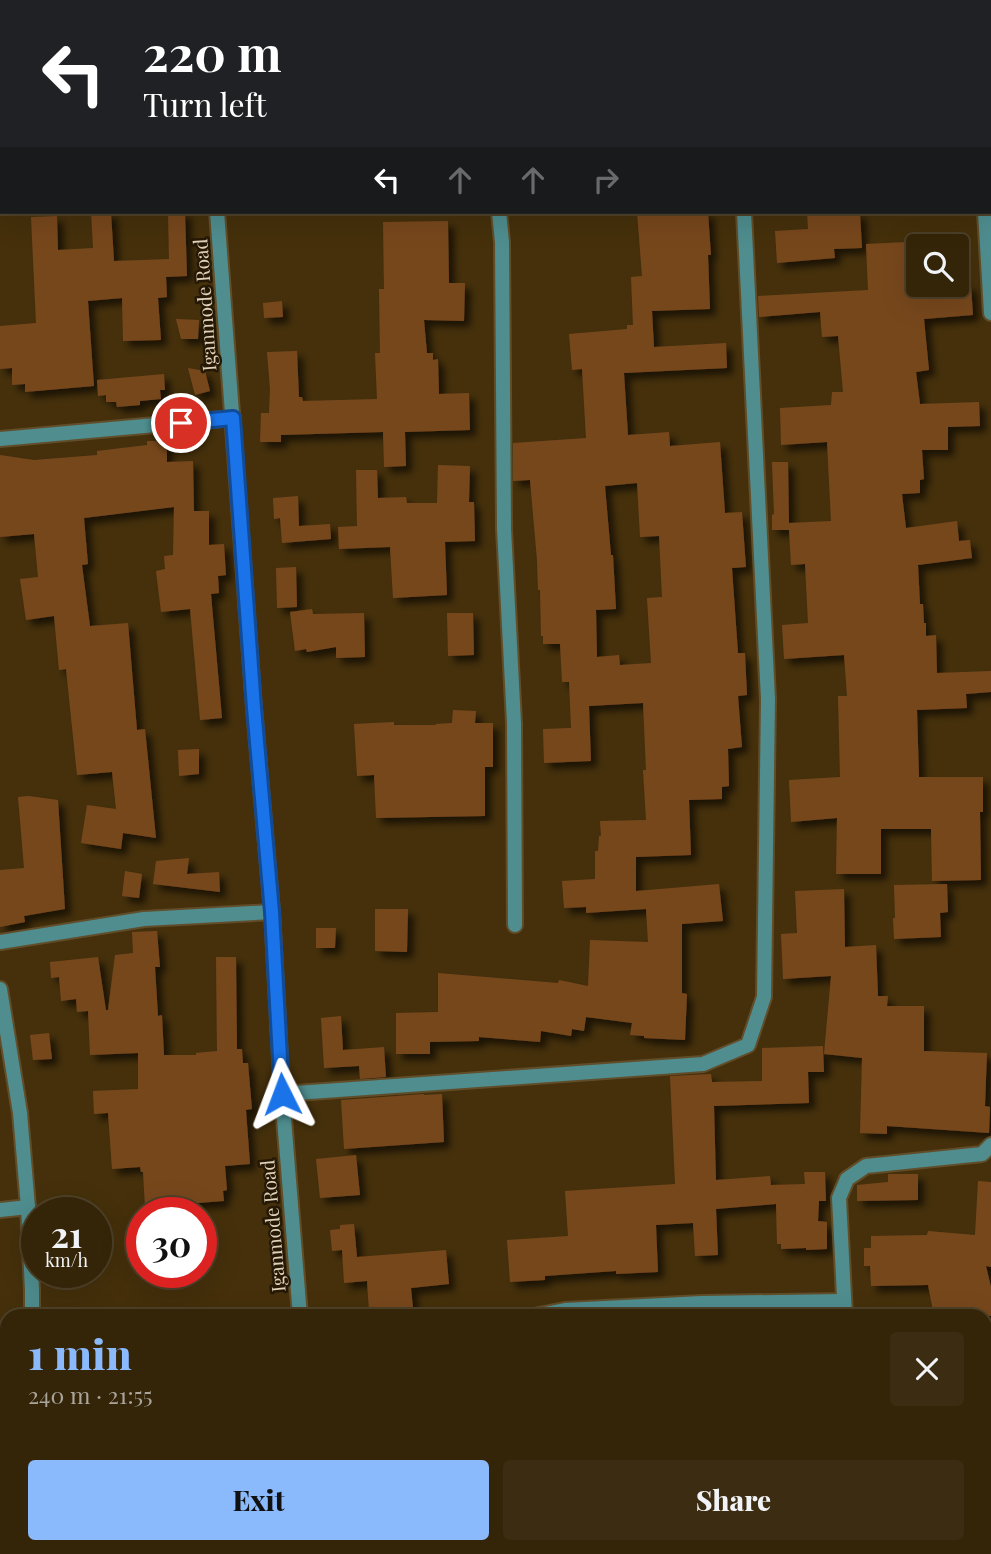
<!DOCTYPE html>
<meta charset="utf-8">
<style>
body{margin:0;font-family:"Playfair Display",serif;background:#3c2c12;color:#f1f3f6;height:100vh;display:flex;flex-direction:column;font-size:26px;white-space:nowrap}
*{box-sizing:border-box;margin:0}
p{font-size:23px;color:#a9a49c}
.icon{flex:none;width:38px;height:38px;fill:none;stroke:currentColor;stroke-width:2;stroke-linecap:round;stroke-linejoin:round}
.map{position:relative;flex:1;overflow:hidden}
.details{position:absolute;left:0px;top:1309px;width:992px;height:245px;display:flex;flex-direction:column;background:#342408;border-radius:21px 21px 0 0;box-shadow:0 7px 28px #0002,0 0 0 2px #4e4129}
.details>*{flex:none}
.banner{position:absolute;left:0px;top:0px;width:992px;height:214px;box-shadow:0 7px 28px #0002,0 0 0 2px #4e4129;background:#202124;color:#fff;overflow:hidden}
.controls{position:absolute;left:906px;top:234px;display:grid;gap:14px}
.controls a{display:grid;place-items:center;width:63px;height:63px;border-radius:7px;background:#342408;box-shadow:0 7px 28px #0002,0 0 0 2px #4e4129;font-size:35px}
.speed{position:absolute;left:21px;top:1197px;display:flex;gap:14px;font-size:35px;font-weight:700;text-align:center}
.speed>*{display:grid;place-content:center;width:91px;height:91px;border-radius:50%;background:#342408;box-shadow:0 7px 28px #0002,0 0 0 2px #4e4129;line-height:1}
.speed small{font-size:18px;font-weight:400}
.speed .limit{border:10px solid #d22;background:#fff;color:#111}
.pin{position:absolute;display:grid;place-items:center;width:60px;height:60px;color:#fff;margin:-30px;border:4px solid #fff;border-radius:50%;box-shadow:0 2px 7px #0007}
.me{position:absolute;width:77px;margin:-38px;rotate:357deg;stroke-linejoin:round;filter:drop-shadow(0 0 5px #0008)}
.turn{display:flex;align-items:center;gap:24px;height:147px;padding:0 28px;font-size:32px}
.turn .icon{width:91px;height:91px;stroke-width:2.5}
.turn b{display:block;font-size:49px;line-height:60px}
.lanes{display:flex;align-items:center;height:66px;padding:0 28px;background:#0003;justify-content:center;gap:35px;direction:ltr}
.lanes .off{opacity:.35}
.round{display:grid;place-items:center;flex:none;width:74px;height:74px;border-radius:7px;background:#3c2c12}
.head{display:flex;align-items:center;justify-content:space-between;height:119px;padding:0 28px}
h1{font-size:42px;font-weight:800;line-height:52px;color:#8bbafc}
.button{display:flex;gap:14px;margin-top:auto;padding:14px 28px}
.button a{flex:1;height:80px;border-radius:7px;background:#8bbafc;color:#111;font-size:28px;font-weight:800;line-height:80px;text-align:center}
.button a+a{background:#3c2c12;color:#f1f3f6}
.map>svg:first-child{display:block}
.building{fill:#77471f;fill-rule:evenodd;filter:url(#shadow)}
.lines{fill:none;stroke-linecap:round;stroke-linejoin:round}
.minor-casing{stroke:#614d2a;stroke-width:18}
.minor{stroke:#4f8d8e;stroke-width:14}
.route-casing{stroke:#114b97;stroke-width:18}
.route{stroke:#1a73e8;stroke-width:12}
.labels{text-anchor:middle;stroke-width:5;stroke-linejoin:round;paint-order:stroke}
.street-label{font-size:19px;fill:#e1d1b9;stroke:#251906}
</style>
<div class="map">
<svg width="991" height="1554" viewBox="0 0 991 1554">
<defs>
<filter id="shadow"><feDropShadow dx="6" dy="6" stdDeviation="3.5" flood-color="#0009"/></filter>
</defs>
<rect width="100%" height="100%" fill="#45300b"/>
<g class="building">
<polygon points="91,212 111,212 114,261 169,259 168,212 185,212 187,276 166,277 167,297 158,298 161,340 123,341 122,298 88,301 94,386 25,392 25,384 12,385 12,368 0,369 0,326 36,323 31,217 57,216 58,250 93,248"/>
<path d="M637,212h71l3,43h-3l2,54 -58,2 2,36 72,-4 1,25 -103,5 4,62 41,-3 1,14 50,-4 5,71 17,-1 4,55 -14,1 6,85h7l2,42 -9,1 4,51 -14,2 1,37 -7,1v12l-33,1 2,55 -55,2v34l83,-7 4,37 -41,3v69l5,1 -2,46 -41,-2v-2l-14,-1 2,-12 -46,-6 -2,14 -12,-2 -1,7 -30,-5 -1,11 -61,-5v4l-49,1v12h-34v-41l42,-1v-39l120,10 1,-3 29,6 2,-46 58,2 -2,-33 -60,4v-6l-22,1 -2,-27 33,-2v-28h3l1,-15h2l-1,-15 46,-1 -3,-50h3l-3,-67 -54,3 2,55 -47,2 -1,-34 28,-1 -2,-46h-7l-2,-38h-17v-8h-2l-1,-46h-2l-1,-30 -7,-80 -17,1v-38l73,-5 -4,-69 -10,1 -3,-36 58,-5v-4h6l-2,-48 11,-1zM637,483l3,54 19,-1 3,61 -15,1 4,65 -31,2 -1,-10 -22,2 -1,-47 20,-1 -3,-54h-2l-6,-69z"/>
<polygon points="807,212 860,212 862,248 834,249 835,258 777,263 775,231 808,229"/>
<polygon points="448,221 449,283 465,283 464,321 424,320 427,353 433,353 433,360 438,359 439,394 469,393 470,430 405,432 406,466 384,467 383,432 281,435 281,442 260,442 261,413 269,413 270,389 267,352 297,351 299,397 302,397 303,401 377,399 375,353 380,353 379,289 384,289 383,222"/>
<polygon points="907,242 907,249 911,249 913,293 944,291 944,285 971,285 973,315 924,319 929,370 916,372 920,404 979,402 980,426 948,427 948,450 922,450 924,479 920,480 920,493 902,494 906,528 957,521 959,541 970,540 972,558 918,565 920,604 923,604 924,623 926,623 926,636 936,635 937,673 991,671 991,692 966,694 967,708 917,710 919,777 983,777 983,812 980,812 981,880 932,881 931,829 881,829 881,874 836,874 837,818 791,822 789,780 840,777 838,696 847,696 844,655 784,659 782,625 808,623 805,564 791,565 789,530 772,530 772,515 774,514 772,462 788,462 789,523 831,521 827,442 781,445 780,408 831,405 832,392 843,392 838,336 822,337 820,312 759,317 758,296 868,290 866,244"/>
<polygon points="282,301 283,317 264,318 263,303"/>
<polygon points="176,319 199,320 198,339 181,339"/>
<polygon points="188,368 205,371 210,391 195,395"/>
<polygon points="164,374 165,390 160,390 161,399 140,401 140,405 117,407 116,402 106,402 106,395 98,396 97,380"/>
<polygon points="147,441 167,441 167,462 193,461 194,511 209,511 209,545 224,544 226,575 218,576 219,593 211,594 222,718 200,720 190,609 161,612 156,571 165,569 164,556 173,555 174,507 84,518 88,564 82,565 90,626 128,623 137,730 145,729 156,838 123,833 121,849 81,843 87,805 116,809 112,772 77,775 66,669 59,670 54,616 26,620 20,579 38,577 34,534 0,537 0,455 34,460 97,455 97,451 147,445"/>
<polygon points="438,465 470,466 469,502 474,502 475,541 445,542 447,595 393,598 390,547 339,549 338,527 357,526 356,470 377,470 378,498 406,497 407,503 437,503"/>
<polygon points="298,496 299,526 330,524 331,539 282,543 280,518 274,519 273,498"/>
<polygon points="296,567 297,607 277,608 276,568"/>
<polygon points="312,609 313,614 364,613 365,657 336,658 336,647 307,652 306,649 295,651 290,612"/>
<polygon points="447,613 473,613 474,655 448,656"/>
<polygon points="453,710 476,711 475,723 493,723 493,767 485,767 485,816 376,818 374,775 357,776 354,724 394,722 394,725 436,725 435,724 452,723"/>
<polygon points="199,749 199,774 179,776 178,750"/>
<polygon points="29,796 58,800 65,909 24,916 25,922 0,927 0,870 24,868 18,797"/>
<polygon points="189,858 187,874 219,872 220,892 153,884 156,861"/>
<polygon points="125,871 142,874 139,898 122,896"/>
<polygon points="947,884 948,912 940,913 941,937 894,939 893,918 895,918 894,885"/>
<polygon points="844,889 845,947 876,945 878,996 888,996 887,1006 924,1006 924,1051 987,1053 985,1106 990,1107 989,1133 887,1126 887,1134 860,1133 862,1058 824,1054 831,976 783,979 781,934 797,933 795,891"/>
<polygon points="375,909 408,909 407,952 375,951"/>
<polygon points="316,928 336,928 335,948 316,948"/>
<polygon points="157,931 160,967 155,967 158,1016 162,1015 164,1055 196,1055 196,1053 217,1051 216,957 236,957 237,1049 242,1049 243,1063 248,1063 252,1109 246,1110 250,1164 225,1166 227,1190 223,1191 224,1201 145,1207 143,1172 141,1172 140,1167 112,1169 108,1113 94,1114 93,1091 138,1089 138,1053 90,1055 88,1011 77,1012 76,999 61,1001 59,977 51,978 50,962 98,957 106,1010 108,1010 115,955 133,953 132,932"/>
<polygon points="341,1016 343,1050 384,1047 386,1077 360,1079 359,1066 324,1068 321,1018"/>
<polygon points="49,1033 52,1059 33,1060 30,1035"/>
<polygon points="823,1046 824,1072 808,1072 809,1103 714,1106 716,1180 770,1176 771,1185 805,1184 804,1172 825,1172 826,1201 819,1201 818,1221 827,1222 827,1249 806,1250 806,1248 781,1249 781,1244 777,1244 776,1204 716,1209 718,1255 695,1256 693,1223 656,1225 658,1272 616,1274 616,1271 545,1276 545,1280 510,1282 507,1240 568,1236 565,1191 675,1184 670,1076 711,1074 712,1082 762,1081 762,1048"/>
<polygon points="424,1094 424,1095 442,1094 444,1142 344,1149 341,1100"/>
<polygon points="356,1155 360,1195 320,1198 316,1159"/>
<polygon points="888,1174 918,1174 918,1200 857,1201 857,1185 888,1182"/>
<polygon points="978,1181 991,1182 991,1267 986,1266 991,1287 991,1316 934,1316 928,1285 871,1286 870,1266 864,1266 864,1248 871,1248 871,1236 927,1235 928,1231 975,1235"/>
<polygon points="354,1224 357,1257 446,1250 449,1284 411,1288 413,1308 369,1311 367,1281 344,1283 342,1250 332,1251 330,1230 340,1229 340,1225"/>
</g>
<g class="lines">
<defs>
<g id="minor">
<polyline points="199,0 200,2"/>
<polyline points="741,2 741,0"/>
<polyline points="990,142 991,142"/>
<polyline points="0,189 2,189"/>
<polyline points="217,212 254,708 272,912 282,1094 300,1316"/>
<polyline points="499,212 502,242 504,529 514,723 515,925"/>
<polyline points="985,212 991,313"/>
<polyline points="0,439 233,418"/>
<polyline points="0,942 144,919 272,912"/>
<polyline points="0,989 20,1113 28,1207 32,1290 32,1316"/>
<polyline points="282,1094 703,1064 748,1045 764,997 768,699 744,212"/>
<polyline points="0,1210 28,1207"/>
<polyline points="534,1316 565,1310 702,1303 843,1301"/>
<polyline points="845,1316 839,1198 847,1179 866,1166 982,1154 991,1145"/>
<polyline points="985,1409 991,1405"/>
<polyline points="0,1501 7,1500"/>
<polyline points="46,1547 46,1554"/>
<polyline points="320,1547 321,1554"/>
<polyline points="851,1547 852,1554"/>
</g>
</defs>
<use href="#minor" class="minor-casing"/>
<use href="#minor" class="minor"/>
</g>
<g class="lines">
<defs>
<polyline id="route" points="181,423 233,418 254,708 272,912 282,1094"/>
</defs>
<use href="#route" class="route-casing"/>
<use href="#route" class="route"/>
</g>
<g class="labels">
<g class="street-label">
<text transform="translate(205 305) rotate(-94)" y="7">Iganmode Road</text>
<text transform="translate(273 1226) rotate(-95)" y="7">Iganmode Road</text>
</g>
</g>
</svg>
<div class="controls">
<a><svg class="icon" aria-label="search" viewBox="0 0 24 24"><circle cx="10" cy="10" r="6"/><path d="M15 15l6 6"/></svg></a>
</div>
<div class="speed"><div>21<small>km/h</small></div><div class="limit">30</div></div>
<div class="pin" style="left:181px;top:423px;background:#d93025"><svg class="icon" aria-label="arrive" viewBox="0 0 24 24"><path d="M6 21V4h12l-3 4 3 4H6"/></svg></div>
<svg class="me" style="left:282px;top:1094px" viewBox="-20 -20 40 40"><path d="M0-17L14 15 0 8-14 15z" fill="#1a73e8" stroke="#fff" stroke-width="4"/></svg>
<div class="banner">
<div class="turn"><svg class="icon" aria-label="left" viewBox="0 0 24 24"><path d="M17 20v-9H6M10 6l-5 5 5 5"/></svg><div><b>220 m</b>Turn left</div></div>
<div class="lanes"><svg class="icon" aria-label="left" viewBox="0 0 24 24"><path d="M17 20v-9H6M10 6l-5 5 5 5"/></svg><svg class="icon off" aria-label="ahead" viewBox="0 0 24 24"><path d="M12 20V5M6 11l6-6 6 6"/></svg><svg class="icon off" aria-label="ahead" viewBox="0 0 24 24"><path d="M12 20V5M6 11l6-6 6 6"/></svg><svg class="icon off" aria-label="right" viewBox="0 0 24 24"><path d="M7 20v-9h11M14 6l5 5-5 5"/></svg></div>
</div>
<section class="details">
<div class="head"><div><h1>1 min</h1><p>240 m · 21:55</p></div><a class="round"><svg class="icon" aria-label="close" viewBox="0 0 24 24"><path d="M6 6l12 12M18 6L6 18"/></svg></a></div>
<div class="button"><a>Exit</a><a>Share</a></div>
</section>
</div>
